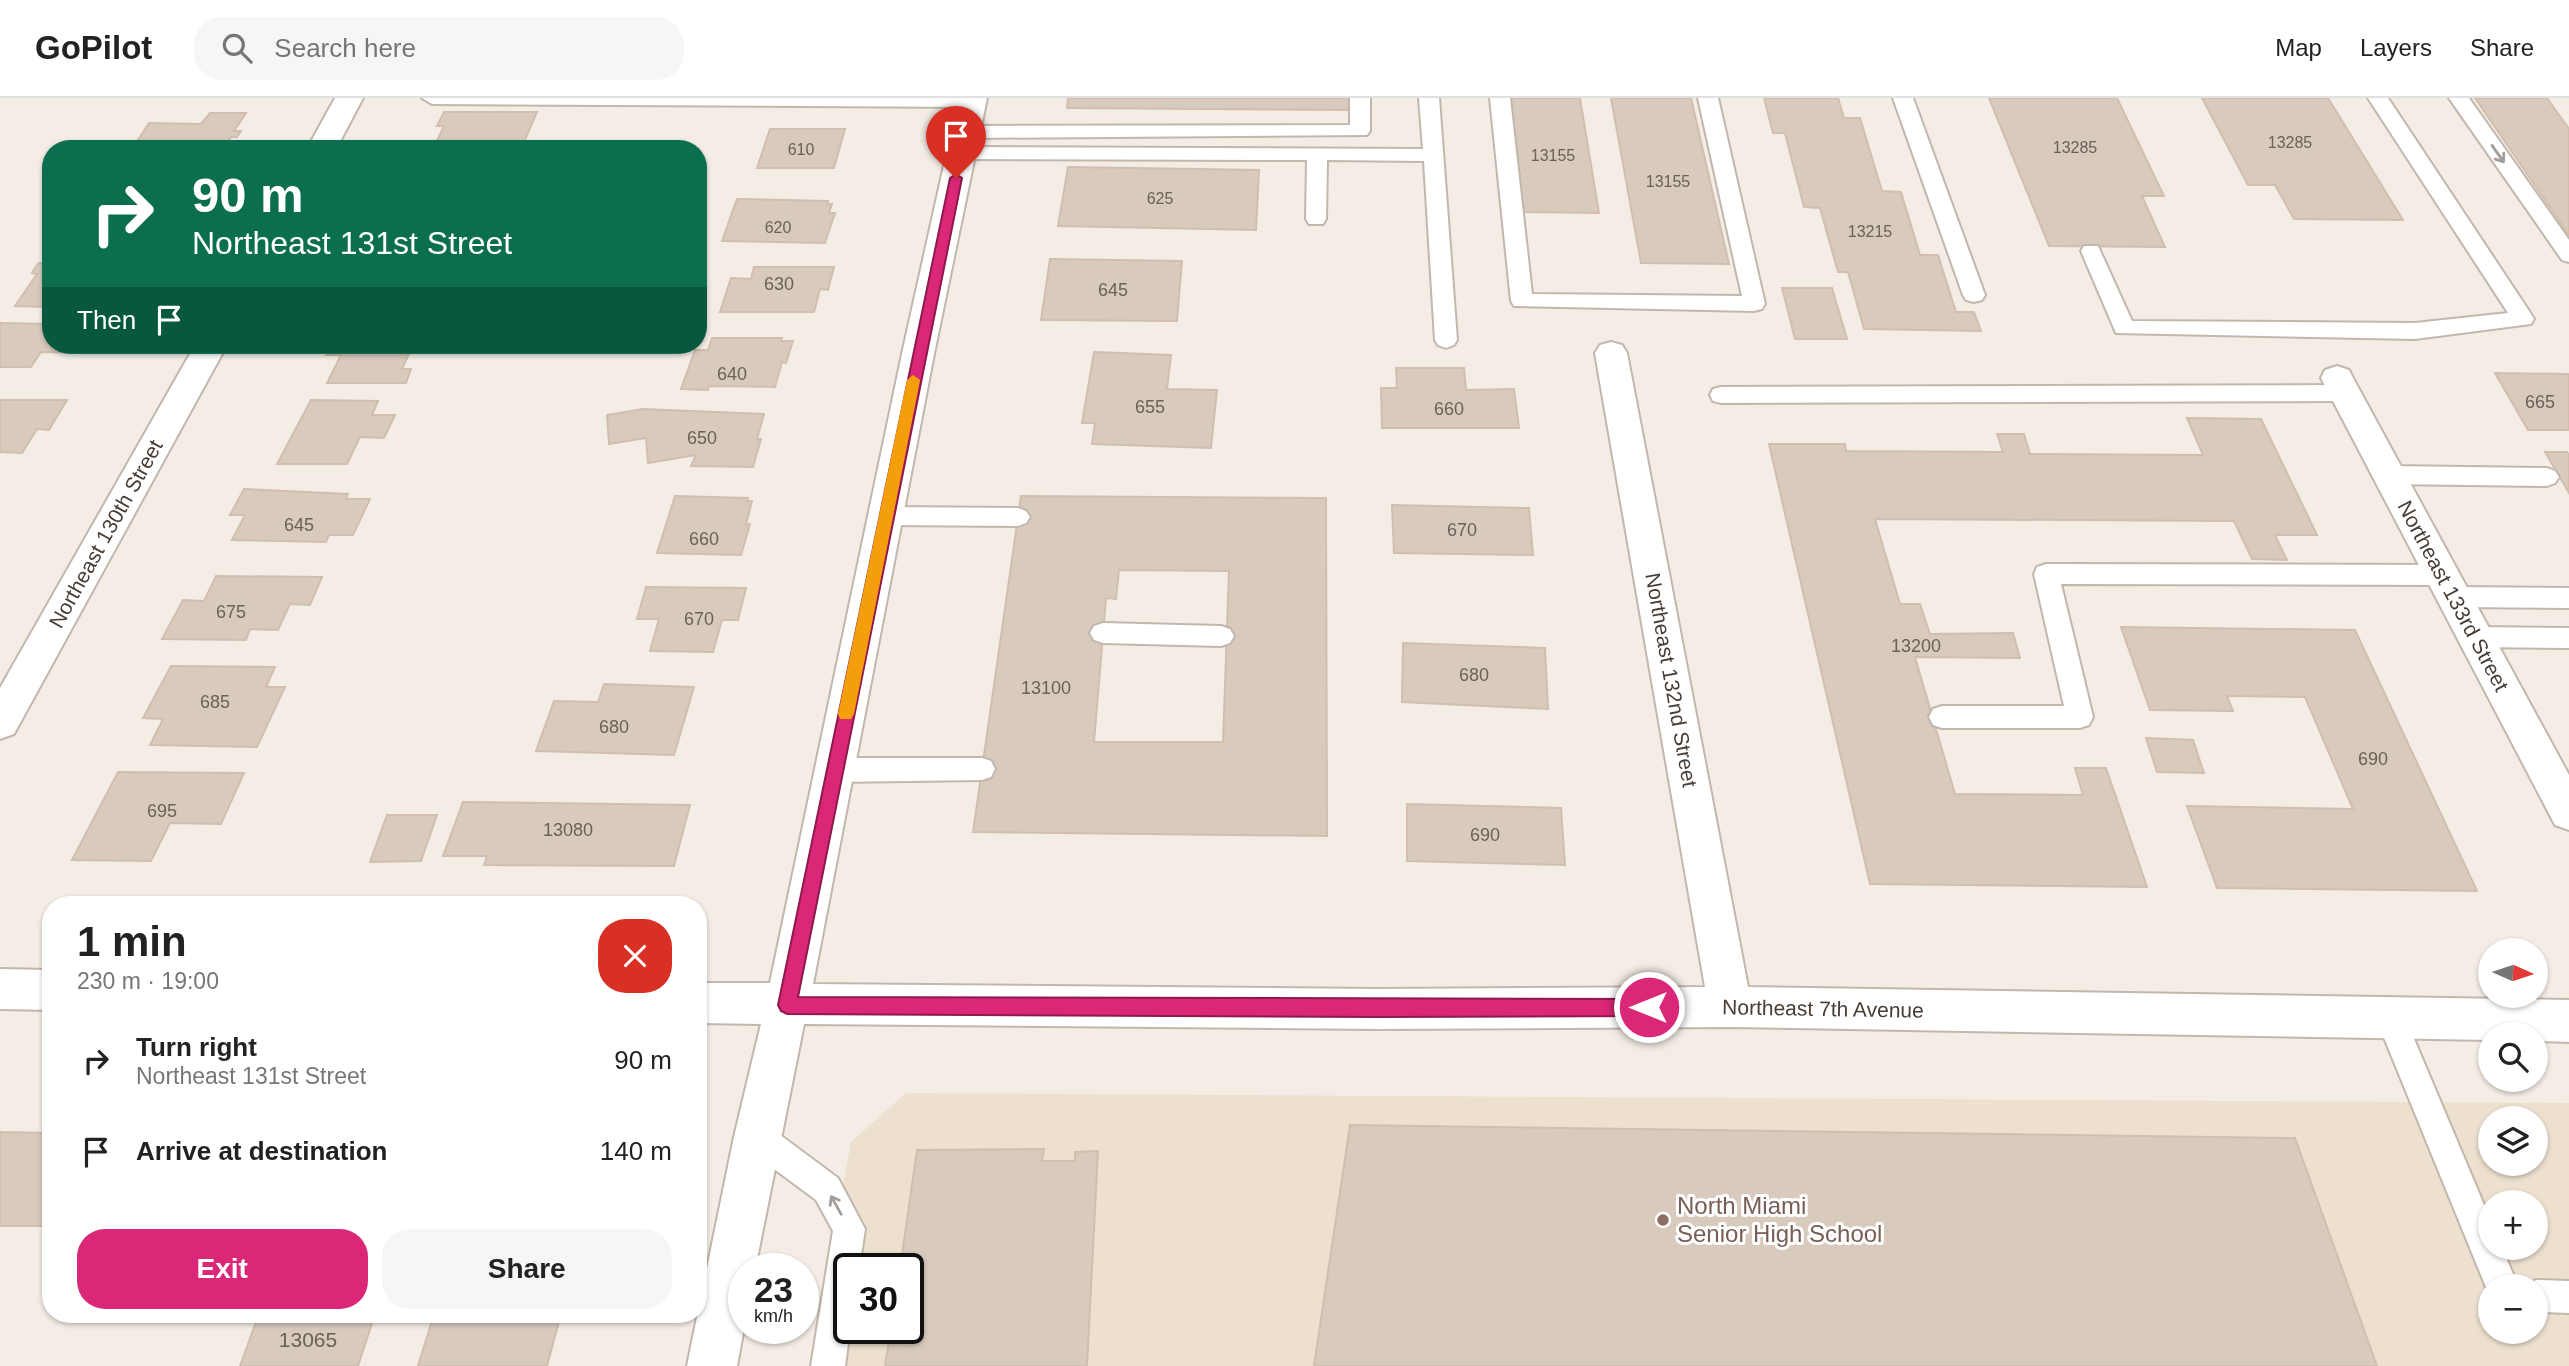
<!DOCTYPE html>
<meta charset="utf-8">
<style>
body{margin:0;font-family:Arial,sans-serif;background:#f6f6f6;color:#222;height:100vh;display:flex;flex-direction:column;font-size:26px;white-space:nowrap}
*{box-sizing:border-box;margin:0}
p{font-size:23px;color:#767676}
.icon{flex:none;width:38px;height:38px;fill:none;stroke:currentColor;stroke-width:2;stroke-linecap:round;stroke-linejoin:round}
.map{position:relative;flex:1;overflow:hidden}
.panel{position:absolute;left:42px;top:798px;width:665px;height:427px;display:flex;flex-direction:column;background:#fff;border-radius:28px;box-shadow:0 2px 5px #0004}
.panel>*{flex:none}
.banner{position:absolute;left:42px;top:42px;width:665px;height:214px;border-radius:28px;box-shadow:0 2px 5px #0004;background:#0b6e4f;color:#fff;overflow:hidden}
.needle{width:46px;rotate:93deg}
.controls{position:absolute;left:2478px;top:840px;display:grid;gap:14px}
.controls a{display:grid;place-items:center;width:70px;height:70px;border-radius:50%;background:#fff;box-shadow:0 2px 5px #0004;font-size:35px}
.speed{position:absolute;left:728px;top:1155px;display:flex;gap:14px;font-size:35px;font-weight:700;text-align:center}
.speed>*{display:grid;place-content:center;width:91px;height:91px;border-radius:50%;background:#fff;box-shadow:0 2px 5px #0004;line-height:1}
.speed small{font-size:18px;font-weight:400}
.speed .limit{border:4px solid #111;border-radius:10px;background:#fff;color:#111}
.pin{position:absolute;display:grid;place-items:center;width:60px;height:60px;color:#fff;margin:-72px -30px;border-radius:50% 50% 50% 0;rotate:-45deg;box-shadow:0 0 7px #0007}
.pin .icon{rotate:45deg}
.me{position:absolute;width:77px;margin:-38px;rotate:270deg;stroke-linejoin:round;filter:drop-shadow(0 0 5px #0008)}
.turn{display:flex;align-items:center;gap:24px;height:147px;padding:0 35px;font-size:32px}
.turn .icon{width:91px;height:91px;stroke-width:2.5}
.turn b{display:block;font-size:49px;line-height:60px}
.then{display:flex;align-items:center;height:66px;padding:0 35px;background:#0003;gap:14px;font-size:26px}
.round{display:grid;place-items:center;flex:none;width:74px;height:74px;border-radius:28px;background:#f6f6f6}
.overview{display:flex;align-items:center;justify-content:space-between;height:119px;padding:0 35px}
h1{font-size:42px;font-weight:700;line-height:52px}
.cta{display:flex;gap:14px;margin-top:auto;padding:14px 35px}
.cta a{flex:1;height:80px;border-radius:28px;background:#db2777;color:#fff;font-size:28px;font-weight:700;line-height:80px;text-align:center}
.cta a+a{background:#f6f6f6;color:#222}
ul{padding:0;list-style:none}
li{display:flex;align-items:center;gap:21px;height:91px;padding:0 35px}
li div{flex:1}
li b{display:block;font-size:26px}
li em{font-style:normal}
header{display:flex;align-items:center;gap:42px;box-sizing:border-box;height:98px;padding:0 35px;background:#fff;border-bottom:2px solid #e0e0e0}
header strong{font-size:33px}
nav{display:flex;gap:38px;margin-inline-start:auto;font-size:24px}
.search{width:490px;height:63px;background:#f6f6f6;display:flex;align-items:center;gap:18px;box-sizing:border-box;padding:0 24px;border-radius:28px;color:#767676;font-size:26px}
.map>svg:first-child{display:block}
.education{fill:#ede0cf;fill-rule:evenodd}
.building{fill:#d9cabe;stroke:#d1beae;stroke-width:2;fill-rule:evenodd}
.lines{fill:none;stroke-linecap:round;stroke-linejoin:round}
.service-casing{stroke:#c2b7ab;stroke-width:4}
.minor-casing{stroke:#c2b7ab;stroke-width:4}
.service{fill:#fff;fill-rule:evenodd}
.minor{fill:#fff;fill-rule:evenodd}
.oneway{stroke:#a39e9a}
.route{fill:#db2777;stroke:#8e194d;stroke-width:2}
.slow{fill:#f59e0b}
.education-dot{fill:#8d6e63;stroke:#fff;stroke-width:2.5}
.labels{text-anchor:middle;stroke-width:6;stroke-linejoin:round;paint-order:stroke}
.far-number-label{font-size:16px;fill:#6c6057}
.number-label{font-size:18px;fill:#6c6057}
.street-label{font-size:21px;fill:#473d35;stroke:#fff}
.near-number-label{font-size:21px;fill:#6c6057}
.near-education-label{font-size:24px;fill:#785e54;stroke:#fff;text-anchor:start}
</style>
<header>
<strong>GoPilot</strong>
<div class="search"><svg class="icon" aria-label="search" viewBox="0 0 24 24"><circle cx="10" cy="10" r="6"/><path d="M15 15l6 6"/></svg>Search here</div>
<nav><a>Map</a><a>Layers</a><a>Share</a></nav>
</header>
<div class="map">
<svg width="2569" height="1268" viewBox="0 0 2569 1268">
<rect width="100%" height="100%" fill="#f4ede6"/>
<path class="education" d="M906,995l1663,10v263h-1759l41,-224zM2490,1020h46v46h-46zM2490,1104h46v46h-46zM849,1171h59v59h-59zM2490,1188h46v46h-46z"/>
<g class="building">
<polygon points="1068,0 1353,0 1353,12 1067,10"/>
<polygon points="1510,0 1580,0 1599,115 1524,114"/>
<polygon points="1611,0 1691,0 1729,166 1641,165"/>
<polygon points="1764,0 1838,0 1844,20 1860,20 1882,93 1901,94 1920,157 1938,157 1956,214 1974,214 1981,233 1864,231 1848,174 1838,174 1820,110 1804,109 1785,35 1773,35"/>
<polygon points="1989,0 2117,0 2164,98 2142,98 2165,149 2049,148"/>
<polygon points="2202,0 2328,0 2403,122 2294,121 2275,87 2248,87"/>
<polygon points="2475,0 2547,0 2569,31 2569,137"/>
<polygon points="444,14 537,14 521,51 433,51 444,28 437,28"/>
<polygon points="210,15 246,15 234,33 241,33 237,39 231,39 223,51 132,51 149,25 201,26"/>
<polygon points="770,31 845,31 834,70 757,70"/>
<polygon points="1068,69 1259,72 1256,132 1058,128"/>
<polygon points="737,101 828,103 827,106 832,106 829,115 835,115 825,145 722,143"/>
<polygon points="51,157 51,209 15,208 37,176 32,175 35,170 39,165 45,165"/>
<polygon points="1050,161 1182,163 1177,223 1041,222"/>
<polygon points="754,169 834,169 828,192 820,191 814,214 720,214 731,180 751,181"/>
<polygon points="1782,190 1832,190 1847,241 1795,241"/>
<polygon points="0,225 51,226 51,247 100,247 95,255 41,254 31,269 0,269"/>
<polygon points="712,240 782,240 781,243 793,243 786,265 782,264 775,289 709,288 708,292 681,291 695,252 708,252"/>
<polygon points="331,247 413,247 402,271 411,271 406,285 327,285 341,257 326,257"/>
<polygon points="1094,254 1171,257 1167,291 1217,292 1211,350 1092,346 1095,325 1082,325"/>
<polygon points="1396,270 1464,270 1466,292 1514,291 1519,330 1382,330 1381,290 1397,290"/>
<polygon points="2495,275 2569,276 2569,332 2528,332"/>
<polygon points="0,302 67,302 49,332 37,331 22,355 0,354"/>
<polygon points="311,302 378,303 372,317 395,317 384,340 360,339 347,366 277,366"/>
<polygon points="643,311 764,316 757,341 761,341 753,369 691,368 696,357 648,365 646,340 609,346 607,317"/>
<polygon points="2187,320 2261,321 2317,437 2275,437 2287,462 2252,461 2234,423 1875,421 1900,506 1920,506 1930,536 2013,535 2020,560 1915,559 1955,696 2083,697 2075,670 2106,670 2147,789 1870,786 1769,346 1845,346 1846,353 2003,354 1997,336 2024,336 2030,356 2203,357"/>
<polygon points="2545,354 2567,354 2569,357 2569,395"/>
<polygon points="244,391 348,396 346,401 370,401 353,437 329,437 326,444 232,442 245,417 230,417"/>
<polygon points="675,398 748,400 747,403 752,403 746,426 750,426 741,457 657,455"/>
<path d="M1021,398l305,2 1,338 -354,-4zM1119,472l110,1 -6,171h-129l12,-144 10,1z"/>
<polygon points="1392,407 1529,410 1533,457 1394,455"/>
<polygon points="216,478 322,479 310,507 290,506 278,532 250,531 246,542 162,541 183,502 204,503"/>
<polygon points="646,489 746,490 738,522 722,522 713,554 650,553 659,521 637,521"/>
<polygon points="2121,529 2355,532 2477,793 2217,790 2187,708 2353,711 2305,599 2227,598 2233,613 2150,612"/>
<polygon points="1403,545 1545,550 1548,611 1402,604"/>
<polygon points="171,568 275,569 266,589 285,589 257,649 150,647 163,621 143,620"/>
<polygon points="604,586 694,589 674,657 536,653 554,603 598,604"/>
<polygon points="2146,640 2193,642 2204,675 2157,674"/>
<polygon points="118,674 244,675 221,726 170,725 151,763 72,762"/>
<polygon points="463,704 690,707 674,768 484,767 487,758 443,758"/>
<polygon points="1407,706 1561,710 1565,767 1407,763"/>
<polygon points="387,717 437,717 421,763 370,764"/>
<polygon points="1350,1027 2295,1040 2377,1268 1314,1268"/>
<polygon points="0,1034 51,1035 51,1128 0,1128"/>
<polygon points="1044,1051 1042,1063 1075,1063 1075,1054 1098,1053 1087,1268 885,1268 891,1230 908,1230 908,1171 900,1171 917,1052"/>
<polygon points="259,1216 375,1216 358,1268 240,1268"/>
<polygon points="434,1216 561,1216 547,1268 418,1268"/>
</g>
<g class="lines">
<defs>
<g id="service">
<polygon points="422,0 981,0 983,3 973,9 432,6"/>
<polygon points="1350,0 1370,0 1370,33 1367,37 966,40 959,38 956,34 959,30 966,28 1350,27"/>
<polygon points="1419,0 1439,0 1457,242 1454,247 1446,250 1438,247 1435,242 1424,63 1327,62 1326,121 1323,126 1309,126 1306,121 1307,62 961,61 954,59 951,55 954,51 961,49 1423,51"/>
<polygon points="1490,0 1510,0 1532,196 1742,198 1698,0 1718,0 1765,206 1762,211 1754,213 1514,208 1511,203"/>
<polygon points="1893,0 1913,0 1985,197 1982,202 1974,204 1966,202 1963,197"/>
<polygon points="2368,0 2388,0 2531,216 2534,221 2531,226 2415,241 2116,235 2081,153 2084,148 2098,148 2132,223 2415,225 2508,215"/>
<polygon points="2449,0 2469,0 2569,142 2569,164 2562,162"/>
<polygon points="2345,287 2353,289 2356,295 2353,301 2345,303 1721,305 1713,303 1710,297 1713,291 1721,289"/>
<polygon points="2389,368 2547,370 2555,373 2559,379 2555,385 2547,388 2389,386 2381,383 2377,377 2381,371"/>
<polygon points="886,409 1018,410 1026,413 1030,419 1026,425 1018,428 886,427 878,424 874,418 878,412"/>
<polygon points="2046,466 2442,467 2451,470 2454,477 2451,484 2442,487 2061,486 2093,619 2089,627 2080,630 1942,630 1933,627 1929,619 1933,611 1942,608 2064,608 2034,476 2037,469"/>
<polygon points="2454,489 2569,490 2569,510 2454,509 2445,506 2442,499 2445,492"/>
<polygon points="1103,525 1221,528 1230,531 1234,538 1230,545 1221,548 1103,545 1094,542 1090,535 1094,528"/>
<polygon points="2475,529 2569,530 2569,550 2475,549 2466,546 2462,539 2466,532"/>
<polygon points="835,660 982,660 991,663 995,671 991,679 982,682 835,684 826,680 822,672 826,664"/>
<polygon points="2391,906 2401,910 2490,1121 2490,1150 2502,1150 2518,1188 2490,1188 2490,1199 2376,920 2381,910"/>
<polygon points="757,1024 768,1028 838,1080 865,1131 859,1171 849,1171 850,1230 845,1268 811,1268 833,1133 816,1102 746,1050 742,1039 746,1028"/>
<polygon points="2536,1182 2569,1183 2569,1215 2536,1214 2536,1188 2524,1188"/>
</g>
<g id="minor">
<polygon points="335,0 363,0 336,51 307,51"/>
<polygon points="959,0 987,0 934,256 813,886 1378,891 1705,889 1595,255 1600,247 1611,244 1622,247 1627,255 1748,889 2569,902 2569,944 2536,943 2536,936 2490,936 2490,942 1730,929 1378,931 804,926 755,1171 744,1171 744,1230 737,1268 687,1268 734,1039 761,926 698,925 698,885 770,885 902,256"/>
<polygon points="195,247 227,247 14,636 0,641 0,590"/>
<polygon points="2337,268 2349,272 2353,280 2569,677 2569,732 2555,727 2321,280 2325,272"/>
<polygon points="0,871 51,872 51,912 0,911"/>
</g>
</defs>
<use href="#service" class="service-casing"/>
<use href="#minor" class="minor-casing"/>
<use href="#service" class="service"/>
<use href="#minor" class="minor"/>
</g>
<defs><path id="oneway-shaft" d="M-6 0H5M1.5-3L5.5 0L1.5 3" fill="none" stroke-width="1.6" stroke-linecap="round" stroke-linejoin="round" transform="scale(1.75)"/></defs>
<g class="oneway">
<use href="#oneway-shaft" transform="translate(2498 56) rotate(55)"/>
<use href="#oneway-shaft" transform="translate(836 1107) rotate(-119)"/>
</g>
<polygon class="route" points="956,76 962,80 798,899 1649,901 1655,903 1658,909 1655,915 1649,918 1378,919 787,916 781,913 778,907 950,80"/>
<polygon class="slow" points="913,277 920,282 854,616 851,621 840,621 838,616 907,282"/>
<circle class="education-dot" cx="1663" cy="1122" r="7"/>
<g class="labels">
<g class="far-number-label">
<text x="2290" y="50">13285</text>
<text x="2075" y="55">13285</text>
<text x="801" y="57">610</text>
<text x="1553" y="63">13155</text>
<text x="1668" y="89">13155</text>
<text x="1160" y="106">625</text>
<text x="778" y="135">620</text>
<text x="1870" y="139">13215</text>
</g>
<g class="number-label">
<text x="779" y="192">630</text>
<text x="1113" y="198">645</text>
<text x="732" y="282">640</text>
<text x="2540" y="310">665</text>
<text x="1150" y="315">655</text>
<text x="1449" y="317">660</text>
<text x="702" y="346">650</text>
<text x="299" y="433">645</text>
<text x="1462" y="438">670</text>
<text x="704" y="447">660</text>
<text x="231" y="520">675</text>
<text x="699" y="527">670</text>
<text x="1916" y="554">13200</text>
<text x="1474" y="583">680</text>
<text x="1046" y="596">13100</text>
<text x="215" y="610">685</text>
<text x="614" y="635">680</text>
<text x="2373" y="667">690</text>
<text x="162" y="719">695</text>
<text x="568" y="738">13080</text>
<text x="1485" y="743">690</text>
</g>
<g class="street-label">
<text transform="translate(106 436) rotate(-61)" y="7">Northeast 130th Street</text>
<text transform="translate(2453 498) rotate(62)" y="7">Northeast 133rd Street</text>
<text transform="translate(1671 582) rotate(80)" y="7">Northeast 132nd Street</text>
<text transform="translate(1823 911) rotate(1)" y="7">Northeast 7th Avenue</text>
</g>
<g class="near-number-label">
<text x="308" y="1249">13065</text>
</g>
<g class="near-education-label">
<text x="1677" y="1116">North Miami<tspan x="1677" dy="28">Senior High School</tspan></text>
</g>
</g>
</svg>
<div class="controls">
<a><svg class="needle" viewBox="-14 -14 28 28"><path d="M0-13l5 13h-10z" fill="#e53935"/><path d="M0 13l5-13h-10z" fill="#767676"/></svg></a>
<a><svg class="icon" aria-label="search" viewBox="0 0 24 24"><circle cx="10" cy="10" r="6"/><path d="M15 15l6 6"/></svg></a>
<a><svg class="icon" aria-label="layers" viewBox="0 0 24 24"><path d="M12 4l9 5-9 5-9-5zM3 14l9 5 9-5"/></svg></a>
<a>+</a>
<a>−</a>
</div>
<div class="speed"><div>23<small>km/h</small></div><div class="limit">30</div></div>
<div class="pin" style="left:956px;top:80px;background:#d93025"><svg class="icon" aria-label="arrive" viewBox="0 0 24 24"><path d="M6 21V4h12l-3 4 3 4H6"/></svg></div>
<svg class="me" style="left:1649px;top:909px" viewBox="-20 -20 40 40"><circle r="17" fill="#db2777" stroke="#fff" stroke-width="3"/><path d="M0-11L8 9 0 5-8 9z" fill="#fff"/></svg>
<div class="banner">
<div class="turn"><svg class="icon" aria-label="right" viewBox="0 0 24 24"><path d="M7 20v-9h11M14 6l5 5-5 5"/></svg><div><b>90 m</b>Northeast 131st Street</div></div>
<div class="then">Then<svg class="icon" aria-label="arrive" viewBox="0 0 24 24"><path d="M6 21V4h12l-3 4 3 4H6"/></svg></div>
</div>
<section class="panel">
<div class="overview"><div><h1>1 min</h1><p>230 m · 19:00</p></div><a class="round" style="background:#d93025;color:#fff"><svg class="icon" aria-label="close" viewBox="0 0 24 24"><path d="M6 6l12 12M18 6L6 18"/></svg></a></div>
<ul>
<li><svg class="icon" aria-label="right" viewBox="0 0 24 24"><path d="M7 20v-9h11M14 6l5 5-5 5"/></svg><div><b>Turn right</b><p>Northeast 131st Street</p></div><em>90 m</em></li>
<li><svg class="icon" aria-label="arrive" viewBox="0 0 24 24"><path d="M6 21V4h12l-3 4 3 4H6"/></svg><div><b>Arrive at destination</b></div><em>140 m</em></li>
</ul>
<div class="cta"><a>Exit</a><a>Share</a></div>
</section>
</div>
